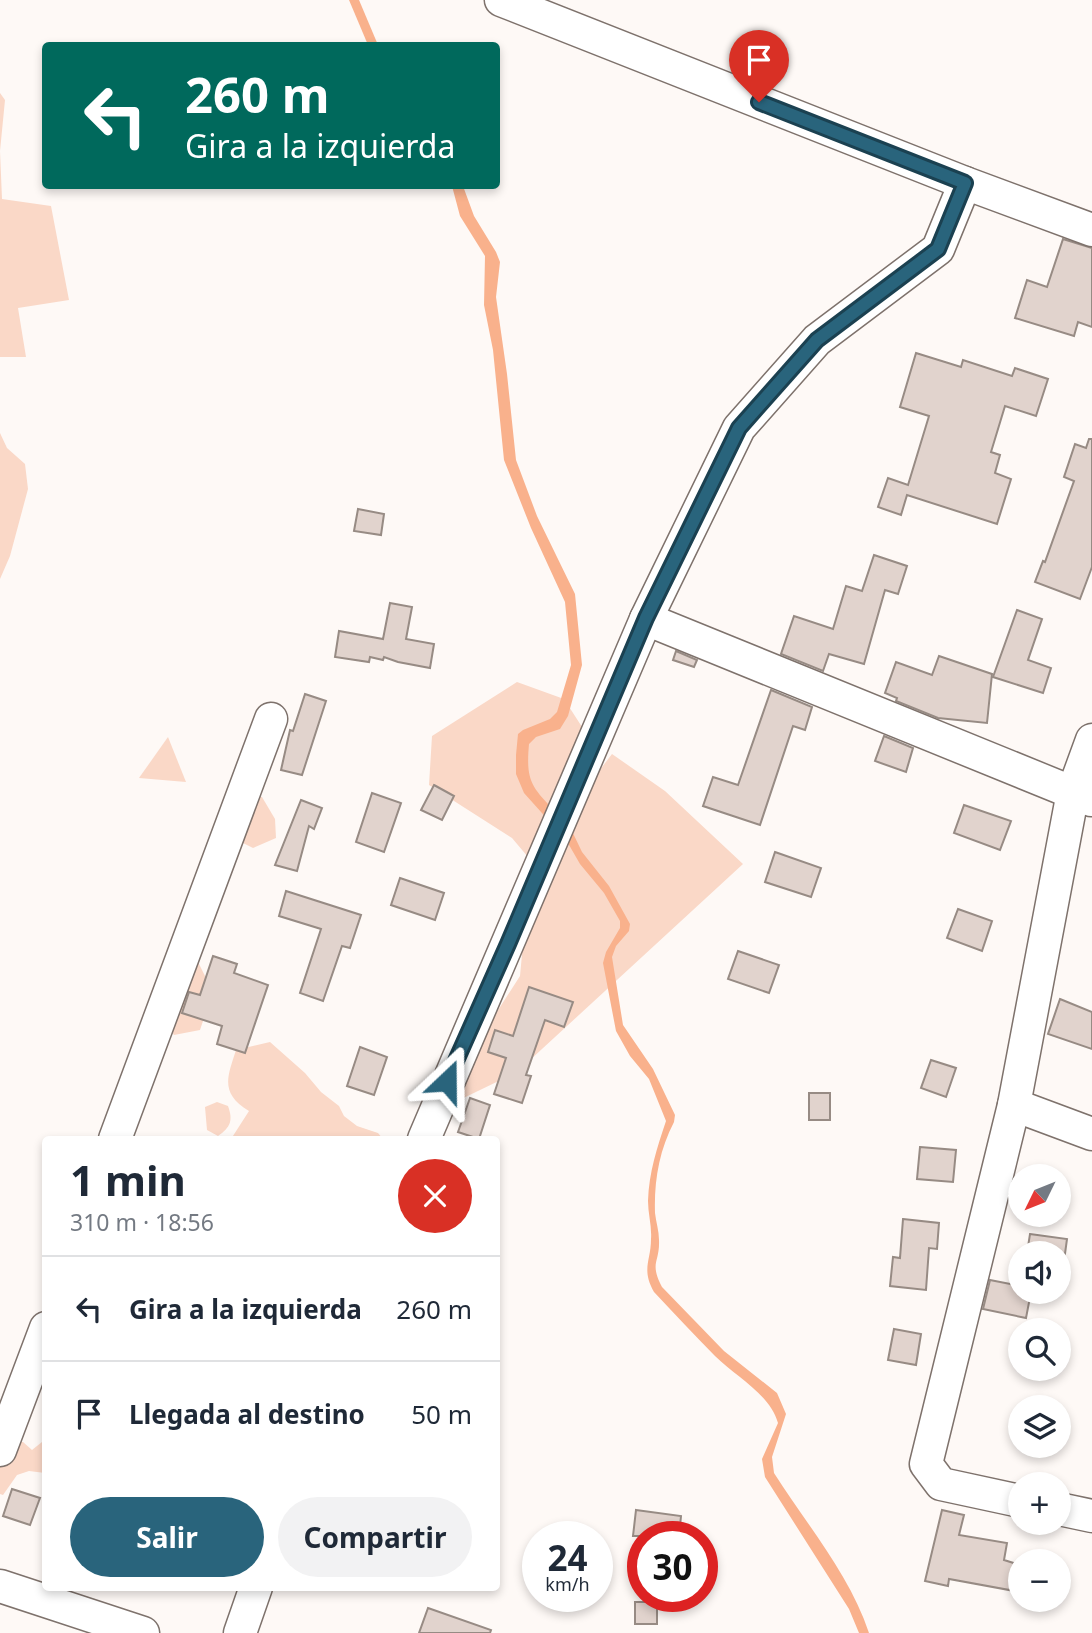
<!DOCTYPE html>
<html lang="es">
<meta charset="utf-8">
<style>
body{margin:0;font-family:"Noto Sans",sans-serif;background:#f2f2f3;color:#1f2937;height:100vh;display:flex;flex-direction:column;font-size:26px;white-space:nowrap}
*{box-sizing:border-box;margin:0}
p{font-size:23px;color:#747a83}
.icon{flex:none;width:38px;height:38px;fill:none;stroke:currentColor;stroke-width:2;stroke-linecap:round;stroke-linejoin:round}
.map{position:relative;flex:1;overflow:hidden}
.panel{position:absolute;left:42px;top:1136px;width:458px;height:455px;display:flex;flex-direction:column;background:#fff;border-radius:7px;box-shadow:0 4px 10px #0003}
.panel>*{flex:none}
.hud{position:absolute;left:42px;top:42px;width:458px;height:147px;border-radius:7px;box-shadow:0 4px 10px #0003;background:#00695c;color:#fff;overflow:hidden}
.needle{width:46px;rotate:227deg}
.controls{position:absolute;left:1008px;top:1164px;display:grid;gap:14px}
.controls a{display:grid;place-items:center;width:63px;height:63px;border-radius:50%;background:#fff;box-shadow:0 4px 10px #0003;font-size:35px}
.speed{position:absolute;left:522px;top:1521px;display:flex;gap:14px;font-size:35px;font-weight:700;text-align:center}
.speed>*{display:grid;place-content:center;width:91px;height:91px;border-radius:50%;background:#fff;box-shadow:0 4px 10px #0003;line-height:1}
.speed small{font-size:18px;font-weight:400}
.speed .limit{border:10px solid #d22;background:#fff;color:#111}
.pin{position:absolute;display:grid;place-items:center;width:60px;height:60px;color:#fff;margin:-72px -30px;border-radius:50% 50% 50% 0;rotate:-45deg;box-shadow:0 0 7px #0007}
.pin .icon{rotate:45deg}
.me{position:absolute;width:77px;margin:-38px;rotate:23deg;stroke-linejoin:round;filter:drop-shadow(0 0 5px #0008)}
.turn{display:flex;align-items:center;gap:24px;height:147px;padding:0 28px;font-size:32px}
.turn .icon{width:91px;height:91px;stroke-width:2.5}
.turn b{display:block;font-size:49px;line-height:60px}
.round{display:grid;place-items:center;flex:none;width:74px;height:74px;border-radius:37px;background:#f2f2f3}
.headline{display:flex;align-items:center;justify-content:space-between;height:119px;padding:0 28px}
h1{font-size:42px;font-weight:700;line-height:52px}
.button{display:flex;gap:14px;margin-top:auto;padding:14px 28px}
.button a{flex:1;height:80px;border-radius:42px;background:#29647c;color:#fff;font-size:28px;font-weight:700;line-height:80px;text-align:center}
.button a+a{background:#f2f2f3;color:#1f2937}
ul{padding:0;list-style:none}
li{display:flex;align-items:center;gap:21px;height:105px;padding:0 28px;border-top:2px solid #e0e1e3}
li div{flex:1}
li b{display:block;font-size:26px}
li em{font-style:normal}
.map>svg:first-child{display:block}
.green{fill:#fad8c7}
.water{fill:#f9b18c}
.building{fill:#e1d3cd;stroke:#978b84;stroke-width:2}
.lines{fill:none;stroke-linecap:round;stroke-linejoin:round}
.minor-casing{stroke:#7e726c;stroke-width:35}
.minor{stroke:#fff;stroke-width:32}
.route-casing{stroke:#1b4151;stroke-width:18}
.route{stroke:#29647c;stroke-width:12}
</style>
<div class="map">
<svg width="1092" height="1633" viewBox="0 0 1092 1633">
<rect width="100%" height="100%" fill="#fef9f6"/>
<g class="green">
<polygon points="0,93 5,100 0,151 2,199 51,206 69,300 18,308 26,357 0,357"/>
<polygon points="0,433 7,448 25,464 28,489 10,556 0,579"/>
<polygon points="517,682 564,699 593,744 583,792 612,754 665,791 743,864 517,1072 447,1106 466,1060 520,976 525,922 544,876 512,838 429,785 432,736"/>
<polygon points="168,737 186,782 139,778"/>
<polygon points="238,791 262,797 275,819 276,838 253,848 231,837"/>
<polygon points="198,962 209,984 207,1009 200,1030 174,1035 159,1013 155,987 175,971"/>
<path d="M270,1042l35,31 16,19 18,14 5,10 13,10 21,7 5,6h-152l18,-28c-29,-18 -22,-33 -13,-61z"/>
<path d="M217,1102l11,4c5,14 3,21 -10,30l-11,-6 -2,-23z"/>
<polygon points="11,1440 23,1442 32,1450 42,1442 45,1444 45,1473 29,1471 17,1475 3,1495 0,1494 0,1454"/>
</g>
<g class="water">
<polygon points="349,0 359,0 378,45 368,45"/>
<path d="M452,186h11l11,30 22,36 4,10 -4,35 11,77 9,86 21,56 38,78 7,71 -14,51 -8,13 -24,8 -7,7c-3,35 1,42 26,67l-5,11 -26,-29 -8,-19v-19l2,-21 5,-4 27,-11 7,-7 14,-47 -6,-63 -34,-74 -27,-68 -11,-110 -9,-45 1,-49 -25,-40z"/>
<path d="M570,827l12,25 27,34 21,38 -1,7 -13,15 -4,11 11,68 30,44 22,46 -1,7c-15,29 -20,59 -19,91 1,9 4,18 4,27 1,23 -10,22 3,47l62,64 53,42 9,21 -14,43 2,16c33,52 76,102 95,160h-10l-10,-24 -84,-132 -3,-18 16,-36c-9,-30 -42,-46 -63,-67 -21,-21 -41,-43 -61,-64 -13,-23 -3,-31 -3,-53 1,-13 -3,-25 -3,-38 1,-29 9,-53 18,-80l-17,-42 -19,-23 -14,-25 -13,-68 3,-11 14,-24v-7l-16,-28 -24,-29 -19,-33z"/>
</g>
<g class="building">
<polygon points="1063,239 1092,248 1092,327 1078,322 1074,336 1015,318 1027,280 1047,287"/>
<polygon points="916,353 961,367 963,360 1012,376 1015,368 1048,379 1036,416 1005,406 991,452 1000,455 995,473 1011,479 997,524 907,495 901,515 878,507 888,478 908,485 929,416 900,407"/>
<polygon points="1089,439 1092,439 1092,567 1080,599 1035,582 1043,561 1045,562 1074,481 1064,477 1075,444 1086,448"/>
<polygon points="358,509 384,514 381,535 354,531"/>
<polygon points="874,555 907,566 898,594 885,590 864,664 829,654 823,671 781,654 794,616 833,629 846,586 862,591"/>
<polygon points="390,603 412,607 406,639 434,644 430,668 398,662 384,657 383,660 370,657 369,662 335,657 339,631 383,639"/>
<polygon points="1017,610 1042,619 1028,660 1051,668 1043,693 993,677"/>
<polygon points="676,651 697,660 694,667 673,660"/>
<polygon points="939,656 992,674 987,723 938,718 896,701 897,698 885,693 896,662 932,675"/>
<polygon points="771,690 812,707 805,730 793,726 760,825 703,806 713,777 738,785"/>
<polygon points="305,694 326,701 302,775 281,770 290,730 293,731"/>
<polygon points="884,736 913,748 906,772 875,761"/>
<polygon points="434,785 454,796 442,820 421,810"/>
<polygon points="372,793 401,803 384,852 356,842"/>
<polygon points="301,800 322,808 314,829 309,826 297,871 275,865"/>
<polygon points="964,805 1011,821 1000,850 954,833"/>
<polygon points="775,852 821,868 811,897 765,882"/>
<polygon points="400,878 444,893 435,920 391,905"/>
<polygon points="286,891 361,915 350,948 342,946 323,1001 300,993 321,929 279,916"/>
<polygon points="958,909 992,921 982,951 947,938"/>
<polygon points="738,951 779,965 769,993 728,979"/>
<polygon points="213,956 237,964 234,973 268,985 245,1053 217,1044 222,1026 182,1013 189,992 200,995"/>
<polygon points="529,987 573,1002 564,1027 545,1020 526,1075 531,1076 522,1103 494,1094 506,1058 488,1052 495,1030 513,1036"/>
<polygon points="1060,999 1092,1012 1092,1049 1048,1034"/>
<polygon points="360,1047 387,1057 374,1095 347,1086"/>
<polygon points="931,1060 956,1068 946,1097 921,1088"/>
<rect x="809" y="1093" width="21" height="27"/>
<polygon points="470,1098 490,1105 479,1139 458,1132"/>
<polygon points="920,1147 956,1150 953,1182 917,1179"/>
<polygon points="903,1219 939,1223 937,1249 929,1248 926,1290 890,1286 893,1257 900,1258"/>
<polygon points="1030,1234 1067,1239 1061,1283 1059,1282 1059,1253 1027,1253"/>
<polygon points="990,1280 1020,1286 1020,1292 1031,1292 1026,1318 983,1309"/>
<polygon points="894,1329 921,1334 916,1365 888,1360"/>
<polygon points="12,1489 40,1498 30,1525 3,1516"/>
<polygon points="636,1510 681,1516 679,1536 633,1536"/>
<polygon points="942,1510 964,1515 959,1535 1007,1543 1004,1560 1020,1565 1020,1592 949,1579 948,1586 925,1581"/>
<rect x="635" y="1602" width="22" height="22"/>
<polygon points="428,1608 491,1630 490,1633 419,1633"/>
</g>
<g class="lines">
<defs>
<g id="minor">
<polyline points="501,0 965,183 1092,230"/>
<polyline points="646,619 1091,800"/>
<polyline points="1014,1105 1092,1134"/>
<polyline points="115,1139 271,719"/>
<polyline points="424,1139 646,619 739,428 817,340 938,249 965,183"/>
<polyline points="0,1450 46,1328"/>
<polyline points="1020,1501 941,1484 926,1464 1014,1105 1073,792 1092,740"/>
<polyline points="1059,1509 1092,1516"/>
<polyline points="0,1586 143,1633"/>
<polyline points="240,1633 256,1587"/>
</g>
</defs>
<use href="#minor" class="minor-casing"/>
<use href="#minor" class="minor"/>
</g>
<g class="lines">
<defs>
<polyline id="route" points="447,1081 508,944 646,618 739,428 817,340 938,249 965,183 759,102"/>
</defs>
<use href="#route" class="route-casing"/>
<use href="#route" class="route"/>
</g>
</svg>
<div class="controls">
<a><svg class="needle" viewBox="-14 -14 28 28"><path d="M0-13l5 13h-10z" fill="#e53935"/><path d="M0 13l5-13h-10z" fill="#747a83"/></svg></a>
<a><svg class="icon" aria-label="sound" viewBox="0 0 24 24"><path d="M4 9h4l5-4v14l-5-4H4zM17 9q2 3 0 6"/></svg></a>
<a><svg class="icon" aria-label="search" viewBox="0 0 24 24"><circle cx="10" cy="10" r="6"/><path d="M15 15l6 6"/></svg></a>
<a><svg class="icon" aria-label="layers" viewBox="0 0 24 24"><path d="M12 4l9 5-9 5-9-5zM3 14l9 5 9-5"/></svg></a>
<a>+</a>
<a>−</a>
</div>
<div class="speed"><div>24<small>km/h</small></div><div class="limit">30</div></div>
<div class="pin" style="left:759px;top:102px;background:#d93025"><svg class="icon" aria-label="arrive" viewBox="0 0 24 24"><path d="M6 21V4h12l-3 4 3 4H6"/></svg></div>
<svg class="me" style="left:447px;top:1081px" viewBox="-20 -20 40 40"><path d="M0-17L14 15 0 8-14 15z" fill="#29647c" stroke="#fff" stroke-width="4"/></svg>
<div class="hud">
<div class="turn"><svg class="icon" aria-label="left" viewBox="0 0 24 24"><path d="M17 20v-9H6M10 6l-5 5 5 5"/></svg><div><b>260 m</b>Gira a la izquierda</div></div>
</div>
<section class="panel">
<div class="headline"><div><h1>1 min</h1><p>310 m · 18:56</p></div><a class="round" style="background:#d93025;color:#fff"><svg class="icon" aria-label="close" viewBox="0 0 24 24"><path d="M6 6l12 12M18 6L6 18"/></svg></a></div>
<ul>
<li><svg class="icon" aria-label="left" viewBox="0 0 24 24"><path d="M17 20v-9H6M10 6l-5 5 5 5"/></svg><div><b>Gira a la izquierda</b></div><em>260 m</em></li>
<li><svg class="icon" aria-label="arrive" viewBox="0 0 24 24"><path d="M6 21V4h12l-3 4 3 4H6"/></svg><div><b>Llegada al destino</b></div><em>50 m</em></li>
</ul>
<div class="button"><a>Salir</a><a>Compartir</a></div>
</section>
</div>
